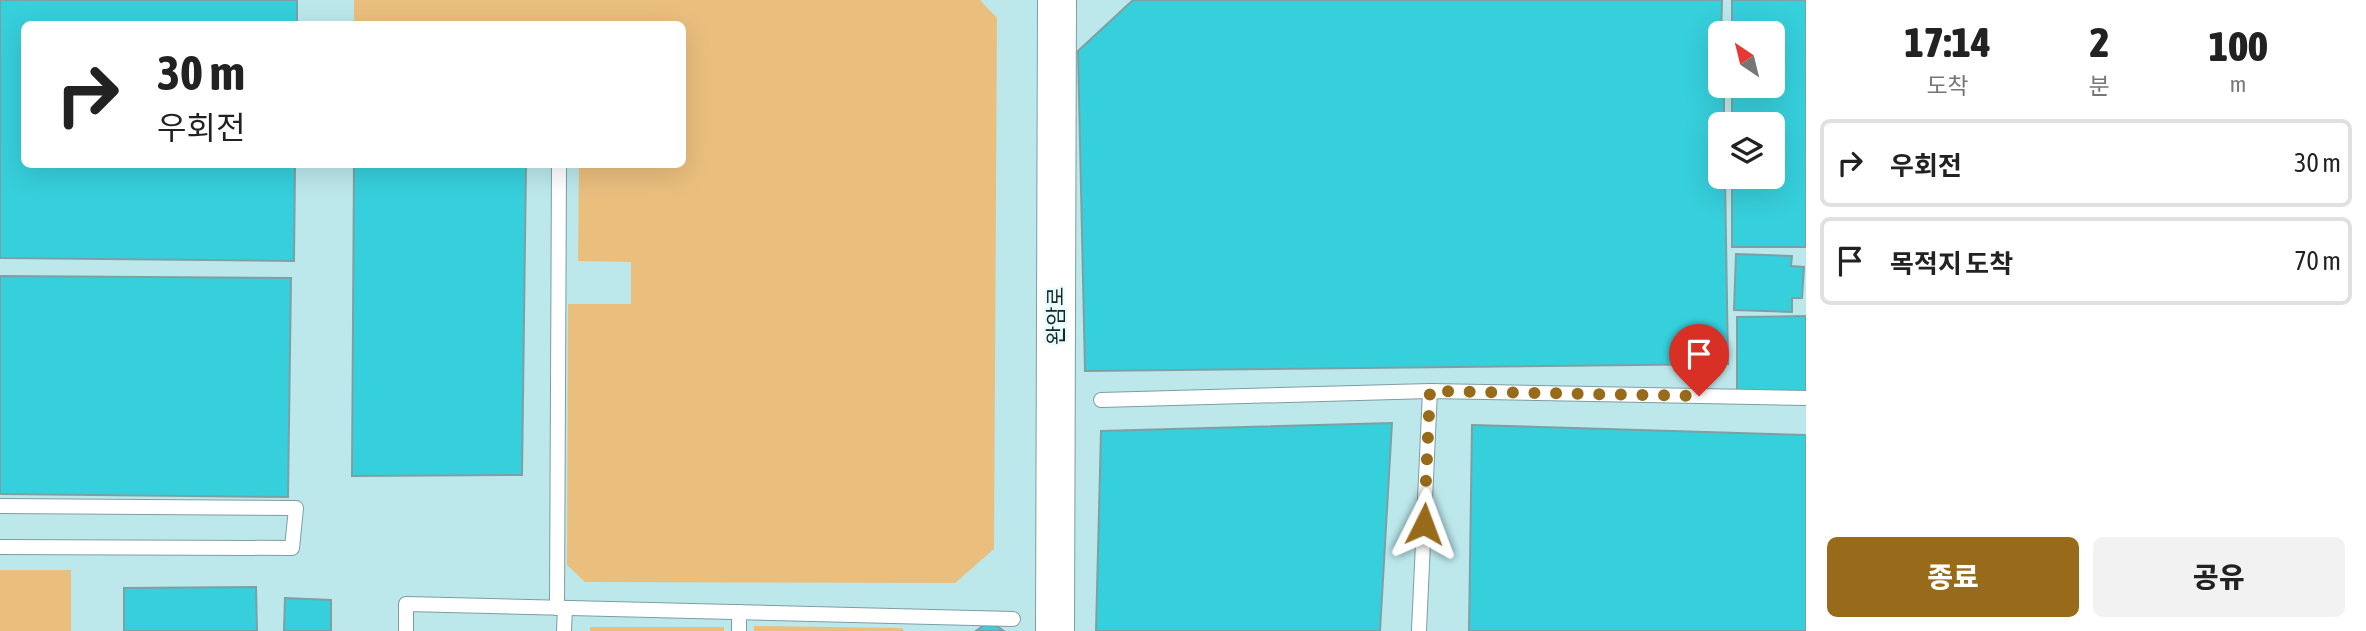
<!DOCTYPE html>
<html lang="ko">
<meta charset="utf-8">
<style>
body{margin:0;font-family:"Asap Condensed","Noto Sans KR",sans-serif;background:#f2f2f2;color:#222;height:100vh;display:flex;flex-direction:column;font-size:26px;white-space:nowrap}
*{box-sizing:border-box;margin:0}
p{font-size:23px;color:#767676}
.icon{flex:none;width:38px;height:38px;fill:none;stroke:currentColor;stroke-width:2;stroke-linecap:round;stroke-linejoin:round}
.map{position:relative;flex:1;overflow:hidden}
.drawer{display:flex;flex-direction:column;background:#fff;width:560px}
.drawer>*{flex:none}
.top-card{position:absolute;left:21px;top:21px;width:665px;height:147px;border-radius:10px;box-shadow:0 7px 28px #0002;background:#fff;color:#222;overflow:hidden}
.needle{width:46px;rotate:325deg}
.buttons{position:absolute;left:1708px;top:21px;display:grid;gap:14px}
.buttons a{display:grid;place-items:center;width:77px;height:77px;border-radius:10px;background:#fff;box-shadow:0 7px 28px #0002;font-size:35px}
.pin{position:absolute;display:grid;place-items:center;width:60px;height:60px;color:#fff;margin:-72px -30px;border-radius:50% 50% 50% 0;rotate:-45deg;box-shadow:0 0 7px #0007}
.pin .icon{rotate:45deg}
.me{position:absolute;width:77px;margin:-38px;rotate:3deg;stroke-linejoin:round;filter:drop-shadow(0 0 5px #0008)}
.turn{display:flex;align-items:center;gap:24px;height:147px;padding:0 21px;font-size:32px}
.turn .icon{width:91px;height:91px;stroke-width:2.5}
.turn b{display:block;font-size:49px;line-height:60px}
.eta{display:flex;justify-content:space-evenly;align-items:center;height:119px;text-align:center}
.eta b{font-size:42px;font-weight:800;line-height:49px}
.primary-button{display:flex;gap:14px;margin-top:auto;padding:14px 21px}
.primary-button a{flex:1;height:80px;border-radius:10px;background:#986b1a;color:#fff;font-size:28px;font-weight:800;line-height:80px;text-align:center}
.primary-button a+a{background:#f2f2f2;color:#222}
ul{padding:0;list-style:none}
li{display:flex;align-items:center;gap:21px;height:88px;margin:0 14px 10px;padding:0 7px;border:4px solid #e0e0e0;border-radius:10px}
li div{flex:1}
li b{display:block;font-size:26px}
li em{font-style:normal}
main{display:flex;flex:1;min-height:0}
.map>svg:first-child{display:block}
.built{fill:#bce8ec;fill-rule:evenodd}
.green{fill:#eabf7e}
.building{fill:#36cfdc;stroke:#7fa0a3;stroke-width:2}
.lines{fill:none;stroke-linecap:round;stroke-linejoin:round}
.lane-casing{stroke:#7d9ea1;stroke-width:16}
.secondary-casing{stroke:#7d9ea1;stroke-width:40}
.lane{stroke:#fff;stroke-width:14}
.secondary{stroke:#fff;stroke-width:38}
.route{stroke:#986b1a;stroke-width:12;stroke-dasharray:0 21.6}
.labels{text-anchor:middle;stroke-width:5;stroke-linejoin:round;paint-order:stroke}
.street-label{font-size:21px;fill:#192627;stroke:#e8fcfe}
</style>
<main>
<div class="map">
<svg width="1806" height="631" viewBox="0 0 1806 631">
<rect width="100%" height="100%" fill="#d0f2f5"/>
<path class="built" d="M0,0h1806v631h-1806zM24,24h658v140h-658zM1720,33h53v53h-53zM1720,124h53v53h-53z"/>
<g class="green">
<polygon points="354,0 980,0 997,18 994,549 955,583 585,582 567,565 568,304 631,304 631,262 578,261 579,165 682,164 682,24 354,24"/>
<rect x="0" y="570" width="71" height="61"/>
<polygon points="754,626 902,628 904,631 754,631"/>
<rect x="590" y="627" width="134" height="4"/>
</g>
<g class="building">
<polygon points="0,0 297,0 297,24 24,24 24,164 295,164 294,261 0,258"/>
<polygon points="1133,0 1722,0 1720,86 1724,86 1724,124 1720,124 1720,177 1725,177 1728,364 1085,371 1078,51"/>
<polygon points="1732,0 1806,0 1806,247 1732,247 1732,177 1773,177 1773,124 1732,124 1732,86 1773,86 1773,33 1732,33"/>
<polygon points="354,164 526,164 522,475 352,476"/>
<polygon points="1736,254 1792,256 1791,266 1804,267 1802,298 1792,298 1792,312 1734,310"/>
<polygon points="0,276 291,278 288,497 0,494"/>
<polygon points="1806,316 1806,393 1737,392 1737,317"/>
<polygon points="1392,423 1380,631 1096,631 1101,431"/>
<polygon points="1472,425 1806,435 1806,631 1469,631"/>
<polygon points="256,587 257,631 124,631 124,588"/>
<polygon points="285,598 331,600 331,631 284,631"/>
<polygon points="994,624 1004,631 976,631 984,625"/>
</g>
<g class="lines">
<defs>
<g id="lane">
<polyline points="1101,400 1430,391 1806,398"/>
<polyline points="0,506 296,508 292,548 0,547"/>
<polyline points="557,608 559,164"/>
<polyline points="1419,630 1430,391"/>
<polyline points="406,631 406,604 1013,619"/>
<polyline points="564,631 565,608"/>
<polyline points="739,631 739,612"/>
</g>
<polyline id="secondary" points="1055,631 1057,0"/>
</defs>
<use href="#lane" class="lane-casing"/>
<use href="#secondary" class="secondary-casing"/>
<use href="#lane" class="lane"/>
<use href="#secondary" class="secondary"/>
</g>
<g class="lines">
<polyline class="route" points="1424,524 1430,391 1699,396"/>
</g>
<g class="labels">
<g class="street-label">
<text transform="translate(1056 316) rotate(-90)" y="7">완암로</text>
</g>
</g>
</svg>
<div class="buttons">
<a><svg class="needle" viewBox="-14 -14 28 28"><path d="M0-13l5 13h-10z" fill="#e53935"/><path d="M0 13l5-13h-10z" fill="#767676"/></svg></a>
<a><svg class="icon" aria-label="layers" viewBox="0 0 24 24"><path d="M12 4l9 5-9 5-9-5zM3 14l9 5 9-5"/></svg></a>
</div>
<div class="pin" style="left:1699px;top:396px;background:#d93025"><svg class="icon" aria-label="arrive" viewBox="0 0 24 24"><path d="M6 21V4h12l-3 4 3 4H6"/></svg></div>
<svg class="me" style="left:1424px;top:524px" viewBox="-20 -20 40 40"><path d="M0-17L14 15 0 8-14 15z" fill="#986b1a" stroke="#fff" stroke-width="4"/></svg>
<div class="top-card">
<div class="turn"><svg class="icon" aria-label="right" viewBox="0 0 24 24"><path d="M7 20v-9h11M14 6l5 5-5 5"/></svg><div><b>30 m</b>우회전</div></div>
</div>
</div>
<section class="drawer">
<div class="eta">
<div><b>17:14</b><p>도착</p></div>
<div><b>2</b><p>분</p></div>
<div><b>100</b><p>m</p></div>
</div>
<ul>
<li><svg class="icon" aria-label="right" viewBox="0 0 24 24"><path d="M7 20v-9h11M14 6l5 5-5 5"/></svg><div><b>우회전</b></div><em>30 m</em></li>
<li><svg class="icon" aria-label="arrive" viewBox="0 0 24 24"><path d="M6 21V4h12l-3 4 3 4H6"/></svg><div><b>목적지 도착</b></div><em>70 m</em></li>
</ul>
<div class="primary-button"><a>종료</a><a>공유</a></div>
</section>
</main>
